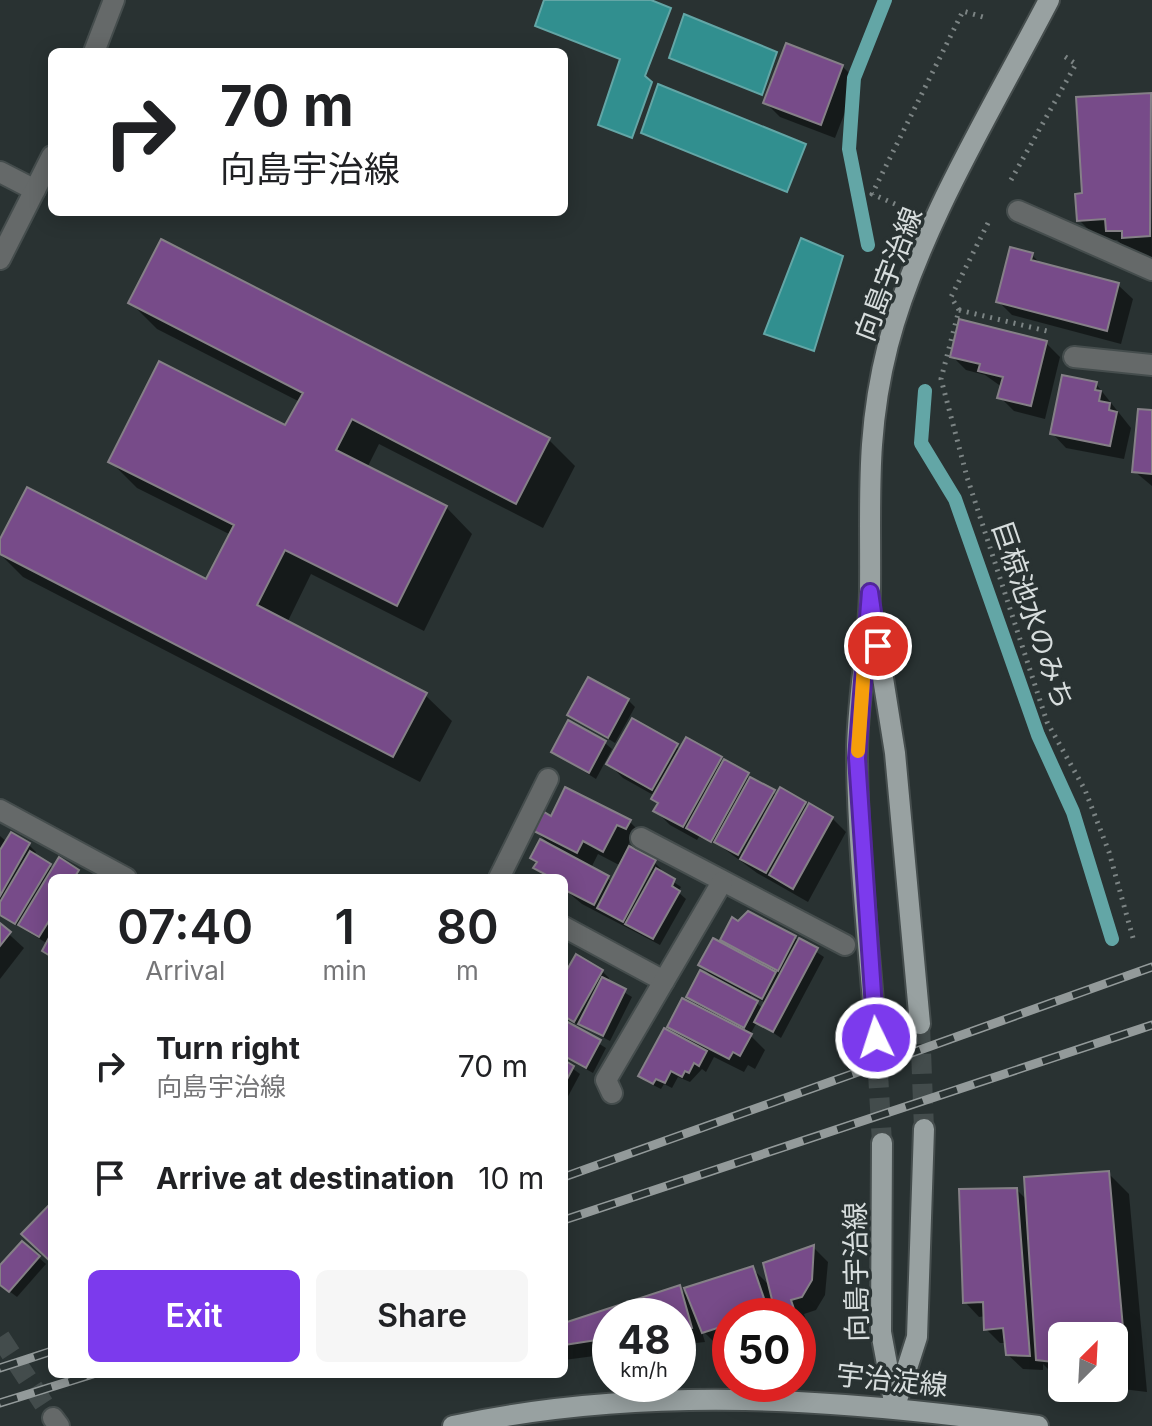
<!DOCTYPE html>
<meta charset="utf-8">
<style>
body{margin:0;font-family:Inter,"Noto Sans JP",sans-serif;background:#f6f6f6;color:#202124;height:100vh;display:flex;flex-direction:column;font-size:30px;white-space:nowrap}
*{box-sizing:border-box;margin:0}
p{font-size:26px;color:#757577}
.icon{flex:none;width:44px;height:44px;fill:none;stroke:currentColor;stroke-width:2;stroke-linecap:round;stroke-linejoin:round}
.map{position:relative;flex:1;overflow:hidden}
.sheet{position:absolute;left:48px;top:874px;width:520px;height:504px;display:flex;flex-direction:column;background:#fff;border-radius:12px;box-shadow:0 4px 20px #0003}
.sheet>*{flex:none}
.banner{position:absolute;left:48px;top:48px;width:520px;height:168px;border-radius:12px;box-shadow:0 4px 20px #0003;background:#fff;color:#202124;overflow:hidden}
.needle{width:52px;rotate:24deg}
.buttons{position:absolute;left:1048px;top:1322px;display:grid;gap:16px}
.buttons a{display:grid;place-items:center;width:80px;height:80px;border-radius:12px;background:#fff;box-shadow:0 4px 20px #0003;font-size:40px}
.speed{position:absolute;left:592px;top:1298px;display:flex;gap:16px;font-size:40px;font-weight:700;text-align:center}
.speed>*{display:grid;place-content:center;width:104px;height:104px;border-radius:50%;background:#fff;box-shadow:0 4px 20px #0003;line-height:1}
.speed small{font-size:20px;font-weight:400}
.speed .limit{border:12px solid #d22;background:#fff;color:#111}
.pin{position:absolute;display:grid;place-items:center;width:68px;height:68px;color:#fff;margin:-34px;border:4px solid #fff;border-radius:50%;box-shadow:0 2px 8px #0007}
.me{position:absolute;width:88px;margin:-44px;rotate:356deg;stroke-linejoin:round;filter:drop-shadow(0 0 6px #0008)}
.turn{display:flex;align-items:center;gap:28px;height:168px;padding:0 40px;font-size:36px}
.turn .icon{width:104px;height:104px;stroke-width:2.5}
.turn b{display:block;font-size:56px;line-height:68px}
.eta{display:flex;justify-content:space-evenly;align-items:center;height:136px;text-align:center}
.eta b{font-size:48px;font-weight:600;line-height:56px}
.primary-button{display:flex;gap:16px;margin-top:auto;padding:16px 40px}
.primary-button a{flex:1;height:92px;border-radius:12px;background:#7c3aed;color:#fff;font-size:32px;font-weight:600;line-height:92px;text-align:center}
.primary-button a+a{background:#f6f6f6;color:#202124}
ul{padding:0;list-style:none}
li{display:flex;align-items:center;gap:24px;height:112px;padding:0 40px}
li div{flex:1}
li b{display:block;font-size:30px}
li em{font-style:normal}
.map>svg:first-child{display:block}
.water{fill:#318f8f;stroke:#63a6a6;stroke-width:2}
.shadow{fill:#0007;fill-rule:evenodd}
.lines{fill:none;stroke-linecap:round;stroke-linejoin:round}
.stream{stroke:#63a6a6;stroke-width:14}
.building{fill:#774b89;stroke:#858087;stroke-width:2}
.minor-tunnel{stroke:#434c4c;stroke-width:20;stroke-dasharray:20 10;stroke-linecap:butt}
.major-tunnel{stroke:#434c4c;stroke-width:20;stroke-dasharray:20 10;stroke-linecap:butt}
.minor-casing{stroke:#454d4d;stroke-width:24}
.major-casing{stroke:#454d4d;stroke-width:24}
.path{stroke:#7c8484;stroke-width:5;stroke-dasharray:2 6;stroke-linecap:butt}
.minor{stroke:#656969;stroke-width:20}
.major{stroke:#98a1a1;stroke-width:20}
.rail-casing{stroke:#939a9a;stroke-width:9}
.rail{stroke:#293232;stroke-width:6;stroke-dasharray:18;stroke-linecap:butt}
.route-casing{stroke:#51269a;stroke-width:20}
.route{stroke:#7c3aed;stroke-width:14}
.slow{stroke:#f59e0b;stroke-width:14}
.labels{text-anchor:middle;stroke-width:7;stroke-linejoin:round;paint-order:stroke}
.street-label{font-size:28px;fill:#d7dddd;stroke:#293232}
</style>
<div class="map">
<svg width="1152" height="1426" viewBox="0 0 1152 1426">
<rect width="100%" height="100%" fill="#293232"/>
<g class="water">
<polygon points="544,0 651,0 671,8 645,76 652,82 632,138 598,125 620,59 535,26"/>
<polygon points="684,14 777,52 762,95 669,58"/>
<polygon points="658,84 806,144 787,192 641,133"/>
<polygon points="801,238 843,256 814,351 764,334"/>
</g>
<g class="shadow">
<polygon points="842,66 857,81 835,138 780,117 766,103"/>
<polygon points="1151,95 1152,257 1145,258 1138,251 1129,251 1117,240 1100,241 1079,220 1084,195"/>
<polygon points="1032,255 1042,265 1118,285 1133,299 1121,344 1012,315 998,301"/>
<polygon points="130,302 549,440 575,466 543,528 379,444 367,468 446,507 472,534 424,631 311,574 287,623 425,695 452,721 420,782 23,577 0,554 0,544 207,582 231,535 137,488 111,462 286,428 300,402 157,329"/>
<polygon points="1046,343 1060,357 1045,419 1014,411 1000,397 1002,387 985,375 966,370 952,356"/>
<polygon points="1096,384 1131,428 1124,459 1066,448 1052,433"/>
<polygon points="1152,412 1152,486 1134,471"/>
<polygon points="628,700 635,707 615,743 570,715"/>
<polygon points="633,721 681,750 687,740 778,796 805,804 832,818 846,832 808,902 757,873 719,845 699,837 697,840 670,825 656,811 659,805 655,796 623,778 609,764"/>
<polygon points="605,743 612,749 596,779 553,752"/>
<path d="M551,819l78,2 15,15 -13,2 -4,10 27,14 7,7 -2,3 22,15 -3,5 8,7 -26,46 -78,-41 -18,-15v-11h-18l-10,-10 2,-4 -6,-6 19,-12 -15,-15zM598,854l23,12 -8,16 -22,-14z"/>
<polygon points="11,835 29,845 36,852 34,856 54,869 59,860 84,878 52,878 52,958 44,951 48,944 0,915 0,836 7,842"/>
<path d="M742,917l53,21 29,19 -43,81 -24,-16 -7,13 15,15 -10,19 -7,-4 -4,7 -30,-15 -8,15 -4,-3 -12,13 -12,-5 -6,11 -8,-4 -3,5 -14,-7 -7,-6 41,-38 -11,-11 31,-18 -13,-13 25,-18 -12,-13 32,-15 -10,-10zM751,995l15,8 -3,6 -13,-13z"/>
<polygon points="0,926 24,948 0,979"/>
<polygon points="602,971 609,978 607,982 632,997 610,1041 564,1017 564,979"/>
<polygon points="564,1022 606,1048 593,1073 564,1057"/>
<polygon points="564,1062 580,1074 565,1102 564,1101"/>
<polygon points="1108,1173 1129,1194 1147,1392 1114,1388 1114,1336 1062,1336 1062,1380 1059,1380 1043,1364 1043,1370 1023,1369 1008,1355 1007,1343 1000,1343 986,1329 986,1316 979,1317 965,1302 1017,1190 1027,1200"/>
<polygon points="22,1243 46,1264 17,1297 0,1284 0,1268"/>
<polygon points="814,1248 828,1262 825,1295 816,1310 804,1314 808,1326 798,1330 798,1316 730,1316 730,1343 718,1346 701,1329 705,1342 678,1345 678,1316 610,1316 610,1354 564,1360 564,1325 679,1288 691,1300 752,1268 770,1286"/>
</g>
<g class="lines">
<g class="stream">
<polyline points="868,245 849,149 854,78 885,0"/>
<polyline points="925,391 921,443 955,499 1038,735 1073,812 1112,939"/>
</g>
</g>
<g class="building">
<polygon points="786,43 843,65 821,125 763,103"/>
<polygon points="1151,93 1150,236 1122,238 1122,231 1106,231 1105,219 1077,221 1075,194 1082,193 1076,97"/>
<polygon points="161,239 550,438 516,504 352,419 336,450 447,506 397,606 285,550 257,605 427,693 393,757 0,554 0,539 27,487 206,579 234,525 108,462 159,361 285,425 303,393 128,303"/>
<polygon points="1010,247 1033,253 1031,260 1119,283 1107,331 996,302"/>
<polygon points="959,319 1047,341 1031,406 997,398 1003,377 978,371 980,364 950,357"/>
<polygon points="1062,375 1097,382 1095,390 1101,391 1099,401 1110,403 1109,410 1117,412 1110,446 1050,434"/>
<polygon points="1138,409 1152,410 1152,474 1132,472"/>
<polygon points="588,677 629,699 608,738 567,715"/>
<polygon points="632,718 678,744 652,790 606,764"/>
<polygon points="568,720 606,741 589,773 551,752"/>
<polygon points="686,737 722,757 683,827 653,811 658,803 651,799"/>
<polygon points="724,759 749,773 711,842 686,828"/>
<polygon points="750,777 775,790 738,855 714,842"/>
<polygon points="565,787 631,820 626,829 617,825 603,852 583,841 577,853 534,831 544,812 551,816"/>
<polygon points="780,787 806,802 766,873 740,859"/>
<polygon points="809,803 833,817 793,889 769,875"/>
<polygon points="11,832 30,843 0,896 0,850"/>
<polygon points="540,839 609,876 594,905 565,890 564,878 552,878 533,868 537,862 530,858"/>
<polygon points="629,846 656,860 623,922 597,908"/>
<polygon points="30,851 51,864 15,924 0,915 0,902"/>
<polygon points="59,857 79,870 74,878 52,878 52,916 39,937 18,925"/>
<polygon points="656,868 675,879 672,886 680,891 653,939 625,924"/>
<polygon points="748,911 796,936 778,971 720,940 732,917 738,921"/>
<polygon points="0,923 11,932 0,946"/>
<polygon points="52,932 52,957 42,951"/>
<polygon points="713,938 776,972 762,999 698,965"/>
<polygon points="799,938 818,948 773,1032 754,1022"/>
<polygon points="576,954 603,970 574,1022 564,1016 564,975"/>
<polygon points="700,970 758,1001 744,1028 686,997"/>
<polygon points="602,977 626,989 603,1036 578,1024"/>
<polygon points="682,998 752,1034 740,1056 733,1052 729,1059 667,1027"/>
<polygon points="564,1020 601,1040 586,1068 564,1056"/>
<polygon points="664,1028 707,1051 699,1066 694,1063 689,1073 685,1071 682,1077 671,1071 665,1083 656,1079 653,1084 638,1076"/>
<polygon points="564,1060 574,1066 564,1085"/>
<polygon points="1109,1171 1127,1373 1114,1371 1114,1336 1062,1336 1062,1363 1036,1360 1024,1177"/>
<polygon points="1017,1188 1030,1356 1006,1355 1003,1328 984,1330 983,1302 963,1303 959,1189"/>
<polygon points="52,1202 52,1263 21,1234"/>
<polygon points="22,1241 40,1256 9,1292 0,1285 0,1265"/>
<polygon points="814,1245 812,1280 802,1297 791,1300 795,1312 776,1316 763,1263"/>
<polygon points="753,1266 770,1316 730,1316 730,1324 702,1333 684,1288"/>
<polygon points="680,1285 692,1328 678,1330 678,1316 610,1316 610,1338 564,1345 564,1323"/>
</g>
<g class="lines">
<polyline class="minor-tunnel" points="0,1337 53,1418"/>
<g class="major-tunnel">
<polyline points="920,1024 924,1129"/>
<polyline points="876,1038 882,1143"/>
</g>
<defs>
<g id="minor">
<polyline points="94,52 114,0"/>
<polyline points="0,172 35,190"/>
<polyline points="1018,211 1152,270"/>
<polyline points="0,259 52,156"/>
<polyline points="1074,357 1152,365"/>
<polyline points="0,810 126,878"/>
<polyline points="641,838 845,945"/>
<polyline points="499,878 548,779"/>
<polyline points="564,927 664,981"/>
<polyline points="612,1093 606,1080 722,882"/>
<polyline points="53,1418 59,1426"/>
</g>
<g id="major">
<polyline points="875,628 895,753 920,1024"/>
<path d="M876,1038c-7,-92 -18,-186 -19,-278 -1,-56 12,-113 13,-169 1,-90 -5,-156 18,-246 30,-116 106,-239 161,-345"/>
<polyline points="882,1143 881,1332 894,1402"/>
<polyline points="895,1406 917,1337 924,1129"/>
<path d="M453,1426c196,-42 389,-27 585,0"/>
</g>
</defs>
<use href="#minor" class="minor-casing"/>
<use href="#major" class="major-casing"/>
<g class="path">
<polyline points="1011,180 1076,64 1064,56"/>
<polyline points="895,204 872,194 963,11 983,17"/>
<polyline points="988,223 951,297 959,310 941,379 967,477 1047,722 1085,790 1109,852 1133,938"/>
<polyline points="959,310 1051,332"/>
</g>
<use href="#minor" class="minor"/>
<use href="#major" class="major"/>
<defs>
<g id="rail">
<polyline points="564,1177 1152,967"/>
<polyline points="564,1220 1152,1025"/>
<polyline points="0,1368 52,1351"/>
<polyline points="0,1403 93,1374"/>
</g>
</defs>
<use href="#rail" class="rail-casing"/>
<use href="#rail" class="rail"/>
</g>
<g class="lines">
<defs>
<polyline id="route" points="876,1038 857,758 870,592 878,646"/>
</defs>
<use href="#route" class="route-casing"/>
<use href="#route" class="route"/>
<polyline class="slow" points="858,751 865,651"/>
</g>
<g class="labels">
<g class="street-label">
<text transform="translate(888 274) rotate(-69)" y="10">向島宇治線</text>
<text transform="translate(1033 615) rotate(71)" y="10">巨椋池水のみち</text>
<text transform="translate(856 1272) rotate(-91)" y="10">向島宇治線</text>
<text transform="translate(892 1380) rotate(6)" y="10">宇治淀線</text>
</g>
</g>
</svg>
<div class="buttons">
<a><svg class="needle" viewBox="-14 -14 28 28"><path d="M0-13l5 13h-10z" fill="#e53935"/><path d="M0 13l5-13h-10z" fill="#757577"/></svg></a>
</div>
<div class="speed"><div>48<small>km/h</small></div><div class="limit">50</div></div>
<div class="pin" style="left:878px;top:646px;background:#d93025"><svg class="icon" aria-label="arrive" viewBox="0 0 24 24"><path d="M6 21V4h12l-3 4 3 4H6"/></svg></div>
<svg class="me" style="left:876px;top:1038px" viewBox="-20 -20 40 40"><circle r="17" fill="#7c3aed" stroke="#fff" stroke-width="3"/><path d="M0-11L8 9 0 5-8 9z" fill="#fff"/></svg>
<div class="banner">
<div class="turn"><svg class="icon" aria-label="right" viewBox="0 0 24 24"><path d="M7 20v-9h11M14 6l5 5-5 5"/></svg><div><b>70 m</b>向島宇治線</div></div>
</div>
<section class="sheet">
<div class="eta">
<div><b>07:40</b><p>Arrival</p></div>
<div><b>1</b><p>min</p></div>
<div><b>80</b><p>m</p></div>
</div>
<ul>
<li><svg class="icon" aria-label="right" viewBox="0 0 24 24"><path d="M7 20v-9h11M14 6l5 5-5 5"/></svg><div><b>Turn right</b><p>向島宇治線</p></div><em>70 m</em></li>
<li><svg class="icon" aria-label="arrive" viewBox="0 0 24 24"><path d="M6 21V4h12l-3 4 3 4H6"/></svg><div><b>Arrive at destination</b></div><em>10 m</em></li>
</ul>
<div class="primary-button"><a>Exit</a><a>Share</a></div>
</section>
</div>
